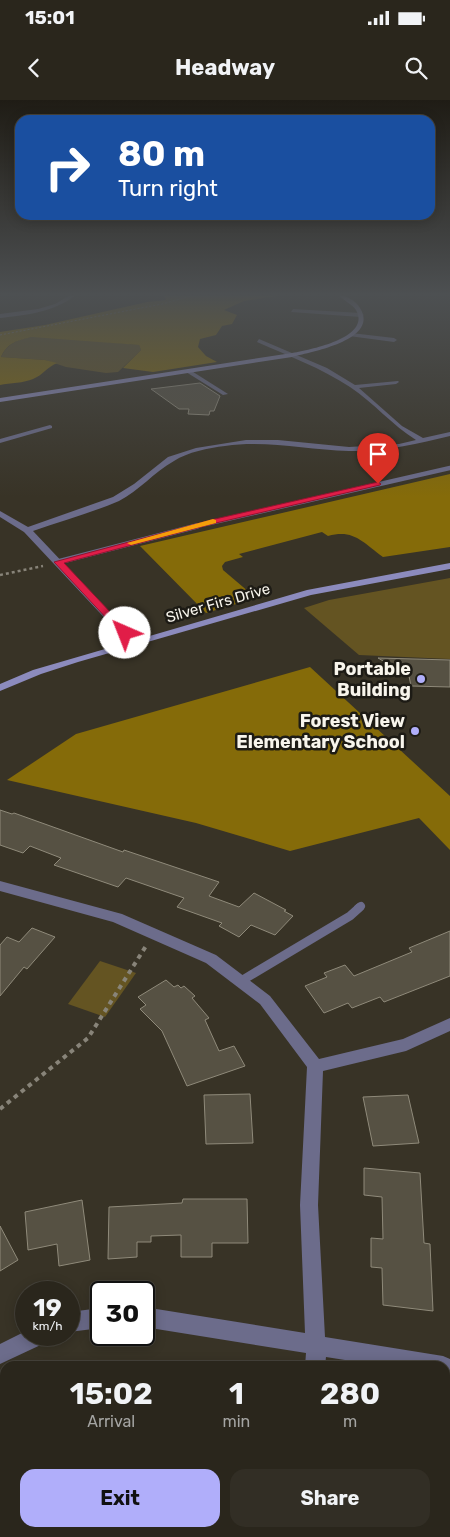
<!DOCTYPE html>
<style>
body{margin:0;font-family:Rubik,sans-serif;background:#322e25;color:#f1f3f6;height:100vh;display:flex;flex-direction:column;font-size:19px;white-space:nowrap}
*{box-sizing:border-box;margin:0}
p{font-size:16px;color:#a5a5a3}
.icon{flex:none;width:28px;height:28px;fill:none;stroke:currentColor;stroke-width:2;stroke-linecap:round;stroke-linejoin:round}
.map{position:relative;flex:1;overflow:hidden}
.sheet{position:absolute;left:0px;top:1261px;width:450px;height:176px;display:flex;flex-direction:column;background:#2a261c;border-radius:15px 15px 0 0;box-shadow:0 2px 12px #0003,0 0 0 1px #46433b}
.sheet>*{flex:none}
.top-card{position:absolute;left:15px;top:15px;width:420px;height:105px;border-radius:15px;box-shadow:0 2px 12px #0003,0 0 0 1px #46433b;background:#1a4fa0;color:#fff;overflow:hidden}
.speed{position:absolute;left:15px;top:1181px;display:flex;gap:10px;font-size:25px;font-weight:700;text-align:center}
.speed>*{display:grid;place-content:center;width:65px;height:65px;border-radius:50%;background:#2a261c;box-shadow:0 2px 12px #0003,0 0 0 1px #46433b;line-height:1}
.speed small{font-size:12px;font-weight:400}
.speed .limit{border:2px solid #111;border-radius:8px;background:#fff;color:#111}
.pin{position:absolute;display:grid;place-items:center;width:42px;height:42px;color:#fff;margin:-51px -21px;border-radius:50% 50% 50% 0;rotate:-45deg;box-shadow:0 0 5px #0007}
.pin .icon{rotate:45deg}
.me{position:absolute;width:55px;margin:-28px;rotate:316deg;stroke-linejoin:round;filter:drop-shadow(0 0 4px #0008)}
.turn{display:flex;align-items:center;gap:18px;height:105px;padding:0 20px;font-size:22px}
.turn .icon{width:65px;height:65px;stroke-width:2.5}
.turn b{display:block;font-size:35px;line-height:42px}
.eta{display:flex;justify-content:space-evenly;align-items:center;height:85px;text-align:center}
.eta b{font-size:30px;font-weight:700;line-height:35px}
.action{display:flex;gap:10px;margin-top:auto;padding:10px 20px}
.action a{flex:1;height:58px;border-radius:15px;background:#b0aefa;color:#111;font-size:20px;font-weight:700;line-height:58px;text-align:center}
.action a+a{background:#322e25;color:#f1f3f6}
.status{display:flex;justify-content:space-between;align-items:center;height:35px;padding:0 25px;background:#2a261c;direction:ltr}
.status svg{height:14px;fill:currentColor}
header{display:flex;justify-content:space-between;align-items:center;height:65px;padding:0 20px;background:#2a261c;font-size:22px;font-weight:700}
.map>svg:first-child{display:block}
.green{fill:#645422}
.forest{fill:#856b09}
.building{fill:#565143;stroke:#8f8a7a}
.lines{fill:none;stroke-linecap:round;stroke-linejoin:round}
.path-far2{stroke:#888479;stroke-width:1;stroke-dasharray:2 2;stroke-linecap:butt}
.path-far1{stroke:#888479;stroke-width:2.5;stroke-dasharray:3 3;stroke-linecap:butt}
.path{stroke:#888479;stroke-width:4;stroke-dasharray:4.5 4.5;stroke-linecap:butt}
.lane-far3{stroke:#6c6c8b;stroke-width:4.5}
.lane-far2{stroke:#6c6c8b;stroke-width:5.5}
.lane-far1{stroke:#6c6c8b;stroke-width:8}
.lane{stroke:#6c6c8b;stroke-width:9}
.street{fill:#6c6c8b;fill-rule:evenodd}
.secondary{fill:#8c8bbd;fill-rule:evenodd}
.route{fill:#e11d48;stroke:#92132f}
.slow{fill:#f59e0b}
.poi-dot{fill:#b0aefa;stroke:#1d1b15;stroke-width:2}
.labels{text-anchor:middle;stroke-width:5;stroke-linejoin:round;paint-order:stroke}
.far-street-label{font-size:15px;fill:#f8f5ec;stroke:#1d1b15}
.poi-label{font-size:18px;font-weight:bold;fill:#f8f5ec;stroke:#1d1b15;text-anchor:end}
</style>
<div class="status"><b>15:01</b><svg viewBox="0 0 49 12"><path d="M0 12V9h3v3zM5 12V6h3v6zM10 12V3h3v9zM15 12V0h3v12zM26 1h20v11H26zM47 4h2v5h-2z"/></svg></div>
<header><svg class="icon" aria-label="back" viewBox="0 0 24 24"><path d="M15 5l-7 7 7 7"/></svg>Headway<svg class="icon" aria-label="search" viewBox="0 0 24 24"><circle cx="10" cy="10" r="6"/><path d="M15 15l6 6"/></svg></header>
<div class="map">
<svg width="450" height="1437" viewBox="0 0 450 1437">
<rect width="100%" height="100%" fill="#383326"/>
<g class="green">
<path d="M43,236l96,9 2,5 -23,22 -12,1 -40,-6 -21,-7 -44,-3c8,-17 24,-20 42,-21z"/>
<polygon points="450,478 450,559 359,555 304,508 329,500"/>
<polygon points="100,861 136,873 105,917 68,904"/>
</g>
<g class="forest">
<path d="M164,195h119l-39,6 -20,9 13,5 -5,9 -10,2 -6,9 -16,4 -2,8 8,9 11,6 -64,10 -30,-4 18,-18 -2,-5 -107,-8c-14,3 -25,6 -31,20l44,3 12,3c-10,4 -14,12 -24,16 -9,4 -23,4 -33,6v-53l45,-7 102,-23 19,-2z"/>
<path d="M450,374v73l-67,10c-21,-15 -29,-28 -55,-21l-6,-4 -83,22 4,3 -18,5 -3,4 1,4 33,28 -50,15 -66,-67z"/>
<polygon points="310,567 450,696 450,750 419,718 290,751 196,723 7,680 76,634"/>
</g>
<g class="building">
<polygon points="200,283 220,296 214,311 210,311 209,315 188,314 189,309 179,309 151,289"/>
<polygon points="378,558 450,560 450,587 411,586 409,576"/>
<polygon points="0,710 12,714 14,713 123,752 124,750 219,782 209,796 239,807 254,793 286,810 284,811 293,816 275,835 251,825 239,837 219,826 222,823 177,807 184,798 126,778 118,787 54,765 61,758 30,746 23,753 0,745"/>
<polygon points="32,828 55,837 27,869 24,867 0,896 0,845 7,837 19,842"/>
<polygon points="450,831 450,876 384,902 380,897 352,908 348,903 324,913 305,886 327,877 324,873 345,865 354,876 412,852 409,848"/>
<polygon points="166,880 174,887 178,885 181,888 184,886 195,896 192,898 209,918 205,920 219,951 234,946 245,966 187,986 162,931 140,909 146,905 138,897"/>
<polygon points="250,994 253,1043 206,1044 204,995"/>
<polygon points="408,995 419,1043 373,1046 363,997"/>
<polygon points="364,1068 420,1073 424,1143 430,1144 433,1211 383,1205 382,1168 371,1167 371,1138 383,1139 382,1097 364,1095"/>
<polygon points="183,1099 247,1099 248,1143 212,1143 212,1157 181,1157 181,1135 151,1136 151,1142 137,1142 137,1157 108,1159 109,1107 182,1103"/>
<polygon points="82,1100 90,1160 59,1166 57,1144 28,1150 25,1112"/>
<polygon points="0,1126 18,1160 0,1171"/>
</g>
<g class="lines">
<polyline class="path-far2" points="0,235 162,204 195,195"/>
<polyline class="path-far1" points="0,475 43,466"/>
<polyline class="path" points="0,1009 88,938 146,846"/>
<polyline class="lane-far3" points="192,427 450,368"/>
<polyline class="lane-far2" points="58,462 197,426"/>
<polyline class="lane-far1" points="358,808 361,806"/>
<polyline class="lane" points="241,881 350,816 360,807"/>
<g class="street">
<path d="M70,195h6c-22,17 -49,20 -76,23v-4l38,-5 17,-5z"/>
<polygon points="293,209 361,213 364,215 361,217 291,212"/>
<polygon points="351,233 394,238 397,240 394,242 349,236"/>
<path d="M259,239l68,29 28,17 43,-4 1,1 -3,2 -37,4 43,38 21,12 27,-6v4c-33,8 -66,16 -101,15 -42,-1 -82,-11 -124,-5 -17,2 -37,6 -51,15 -20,11 -35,30 -55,40 -28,12 -58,20 -86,30l106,112 -5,3 -4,-1 -106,-113 -24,-15v-6l28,16 85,-30 21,-13 34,-27 28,-9 50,-8h32l71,7 50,-3 17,-4c-24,-15 -42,-37 -66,-53 -29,-19 -61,-31 -93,-45z"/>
<polygon points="188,269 190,270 228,294 223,295 186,272"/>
<polygon points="50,325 52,326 52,328 0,343 0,339"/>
<polygon points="0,781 122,814 216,855 270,896 319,959 403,939 450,918 450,931 406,951 323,971 318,1105 325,1237 443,1256 450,1259 450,1273 445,1275 445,1266 383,1266 326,1257 325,1266 305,1266 306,1253 144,1227 144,1207 305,1233 300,1105 307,967 260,904 206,863 113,822 0,791"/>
<polygon points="101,1208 101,1228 69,1232 69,1212"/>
<polygon points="26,1231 26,1235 50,1235 47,1242 0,1264 0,1244"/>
<rect x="289" y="1432" width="22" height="5"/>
</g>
<g class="secondary">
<path d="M338,195c8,0 18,6 22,13 20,32 -49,44 -68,49l-292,45v-4l292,-45c16,-3 80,-15 64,-43 -4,-6 -13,-10 -18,-15z"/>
<polygon points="450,463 450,469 311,495 78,562 41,574 0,591 0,584 33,570 307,490"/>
</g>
</g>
<linearGradient id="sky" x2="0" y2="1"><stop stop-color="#1f1c15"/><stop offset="0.49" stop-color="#4d5052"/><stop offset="1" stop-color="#4d5052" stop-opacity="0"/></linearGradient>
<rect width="450" height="397" fill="url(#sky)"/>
<polygon class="route" points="378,382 381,384 380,385 216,423 64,463 128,531 128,535 122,535 54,462 215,419"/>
<polygon class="slow" points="213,419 216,420 216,423 131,445 127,443"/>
<g class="poi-dot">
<circle cx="421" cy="579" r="5"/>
<circle cx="415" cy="631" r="5"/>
</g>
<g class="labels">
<g class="far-street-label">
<text transform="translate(218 503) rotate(-16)" y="5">Silver Firs Drive</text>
</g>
<g class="poi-label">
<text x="411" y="575">Portable<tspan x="411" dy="21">Building</tspan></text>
<text x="405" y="627">Forest View<tspan x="405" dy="21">Elementary School</tspan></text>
</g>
</g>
</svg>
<div class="speed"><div>19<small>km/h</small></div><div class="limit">30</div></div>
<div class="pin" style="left:378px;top:384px;background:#d93025"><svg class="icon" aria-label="arrive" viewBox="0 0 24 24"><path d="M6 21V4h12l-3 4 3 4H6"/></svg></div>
<svg class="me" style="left:125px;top:533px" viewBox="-20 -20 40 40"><circle r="19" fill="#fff"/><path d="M0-13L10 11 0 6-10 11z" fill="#e11d48"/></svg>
<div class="top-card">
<div class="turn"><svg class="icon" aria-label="right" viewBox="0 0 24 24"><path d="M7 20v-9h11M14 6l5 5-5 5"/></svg><div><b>80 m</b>Turn right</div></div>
</div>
<section class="sheet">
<div class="eta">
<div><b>15:02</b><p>Arrival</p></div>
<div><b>1</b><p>min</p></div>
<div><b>280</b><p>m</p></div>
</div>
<div class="action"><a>Exit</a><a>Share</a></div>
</section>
</div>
